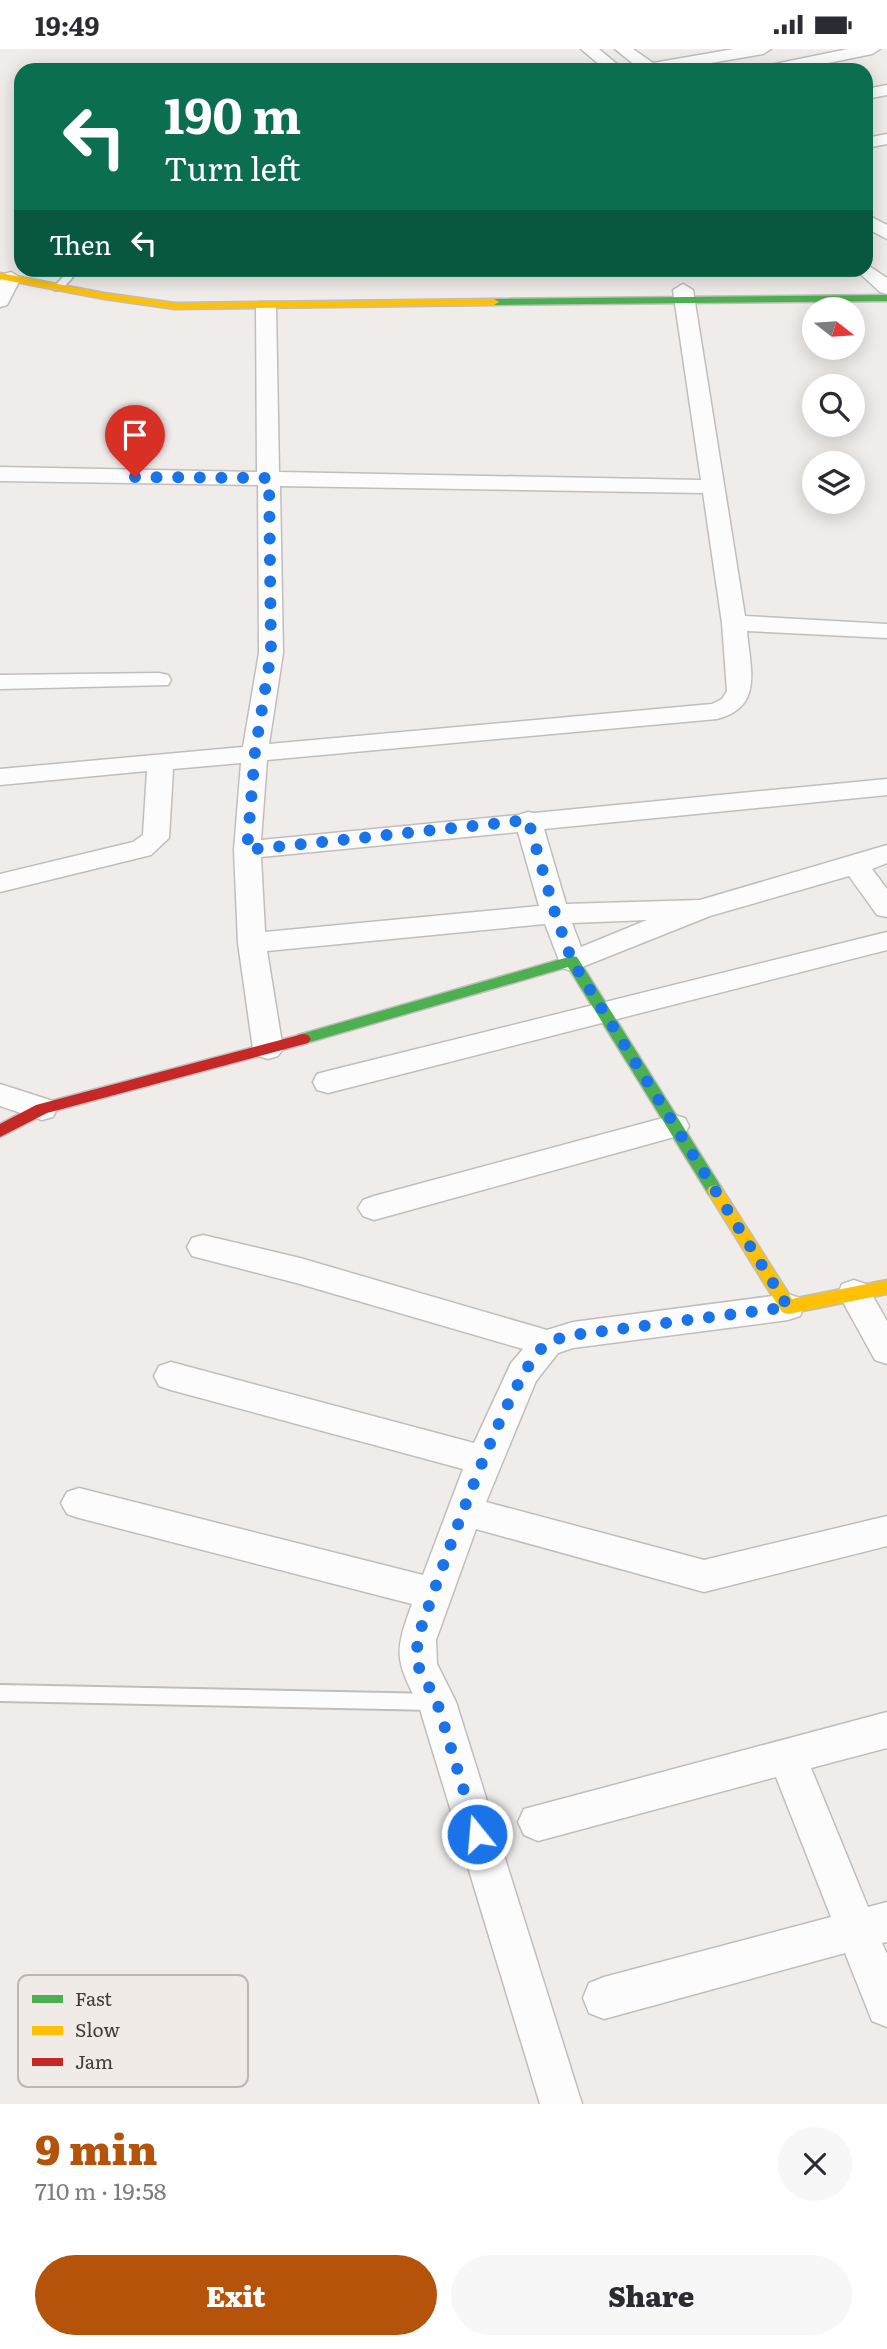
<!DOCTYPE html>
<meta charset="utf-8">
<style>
body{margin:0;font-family:Literata,serif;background:#f7f7f7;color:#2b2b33;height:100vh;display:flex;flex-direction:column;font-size:26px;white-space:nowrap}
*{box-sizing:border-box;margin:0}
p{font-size:23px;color:#7c7c81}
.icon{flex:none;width:38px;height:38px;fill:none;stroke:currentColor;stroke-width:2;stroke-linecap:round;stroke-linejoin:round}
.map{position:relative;height:2055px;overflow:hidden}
.details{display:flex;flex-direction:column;background:#fff;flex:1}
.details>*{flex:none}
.banner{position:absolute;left:14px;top:14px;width:859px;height:214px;border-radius:21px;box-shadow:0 4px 18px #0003;background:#0b6e4f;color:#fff;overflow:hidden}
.needle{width:46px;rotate:107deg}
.tools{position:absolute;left:802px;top:248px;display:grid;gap:14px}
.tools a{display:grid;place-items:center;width:63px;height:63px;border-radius:50%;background:#fff;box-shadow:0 4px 18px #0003;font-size:35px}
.pin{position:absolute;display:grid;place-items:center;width:60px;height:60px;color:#fff;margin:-72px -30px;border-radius:50% 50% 50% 0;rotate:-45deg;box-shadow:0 0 7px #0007}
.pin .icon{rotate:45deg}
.me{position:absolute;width:77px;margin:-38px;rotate:343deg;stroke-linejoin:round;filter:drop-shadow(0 0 5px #0008)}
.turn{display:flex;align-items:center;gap:24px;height:147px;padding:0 35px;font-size:32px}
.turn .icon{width:91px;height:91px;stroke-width:2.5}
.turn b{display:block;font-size:49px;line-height:60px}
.then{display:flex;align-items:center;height:66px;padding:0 35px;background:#0003;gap:14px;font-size:26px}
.round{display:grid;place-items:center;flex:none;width:74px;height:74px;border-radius:37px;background:#f7f7f7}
.headline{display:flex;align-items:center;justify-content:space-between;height:119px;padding:0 35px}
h1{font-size:42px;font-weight:800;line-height:52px;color:#b45309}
.cta{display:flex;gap:14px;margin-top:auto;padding:14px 35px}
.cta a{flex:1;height:80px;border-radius:42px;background:#b45309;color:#fff;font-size:28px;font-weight:800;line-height:80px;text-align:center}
.cta a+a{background:#f7f7f7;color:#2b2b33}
.status{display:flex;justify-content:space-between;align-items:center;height:49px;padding:0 35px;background:#fff;direction:ltr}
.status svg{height:19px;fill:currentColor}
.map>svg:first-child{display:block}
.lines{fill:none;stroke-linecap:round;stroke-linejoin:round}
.lane-casing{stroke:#c0bebd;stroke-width:4}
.street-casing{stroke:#c0bebd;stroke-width:3}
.fast-casing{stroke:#c0bebd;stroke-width:3}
.slow-casing{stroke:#c0bebd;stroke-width:3}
.jam-casing{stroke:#c0bebd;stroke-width:3}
.lane{fill:#fdfcfc;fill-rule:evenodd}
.street{fill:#fdfcfc;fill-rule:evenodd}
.fast{fill:#4caf50;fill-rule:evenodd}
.slow{fill:#ffc107;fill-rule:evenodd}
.jam{fill:#c62828;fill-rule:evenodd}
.route{stroke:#1a73e8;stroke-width:12;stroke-dasharray:0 21.6}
.key{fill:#f1ebe8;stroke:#bcb6b4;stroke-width:2}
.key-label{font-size:19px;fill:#3f3c3b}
</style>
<div class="status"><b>19:49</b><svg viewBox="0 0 49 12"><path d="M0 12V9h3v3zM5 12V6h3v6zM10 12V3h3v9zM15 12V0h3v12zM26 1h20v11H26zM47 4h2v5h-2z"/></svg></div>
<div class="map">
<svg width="887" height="2055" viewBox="0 0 887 2055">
<rect width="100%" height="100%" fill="#efecea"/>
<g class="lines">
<defs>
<g id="lane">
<polygon points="65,220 74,220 72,229 61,241 55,241 53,239 63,228"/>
<polygon points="0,1636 435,1645 441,1647 444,1653 441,1659 435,1661 0,1652"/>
</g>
<g id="street">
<polygon points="581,0 599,0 624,21 606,21"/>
<polygon points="615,0 633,0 653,14 734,0 771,0 763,5 670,21 641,21"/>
<polygon points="848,0 880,0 872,5 794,21 762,21 770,16"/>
<polygon points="887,36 887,46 866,50 866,40"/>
<polygon points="887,85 887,95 866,99 866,89"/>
<polygon points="866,165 887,176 887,190 866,179"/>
<polygon points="866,215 887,229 887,245 880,243 855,220 866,220"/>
<polygon points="11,223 21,229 7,256 0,258 0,232 4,225"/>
<path d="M683,235l10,6 52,326 142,8v14l-140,-7c3,38 17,76 -30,88l-450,41 -6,80 257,-25 10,-3 6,1 353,-34v16l-343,34 22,75 134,-4 187,-55v18l-15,6 15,20v28l-10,-2 -28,-39 -139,40 -138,55 -10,-3 -17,-44 -278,27 16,98 -5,7 -10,3 -10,-3 -5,-7 -15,-106 -4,-93 7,-87 -68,6 -4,69 -18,17 -151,37v-18l133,-32 10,-7 4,-64 -147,14v-16l243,-22 16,-94 -1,-168 -258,-4v-14l257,5 -1,-166 3,-4h14l3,4 3,166 422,8 -28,-190zM280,437l423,7 19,130 5,68 -5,8 -10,5 -443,40 14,-91zM518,783l21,74 -274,26 -4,-75zM647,871l-66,27 -9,-24z"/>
<polygon points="159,624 168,626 171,631 168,636 0,640 0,626"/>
<polygon points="887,883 887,901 328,1044 317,1041 313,1033 317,1025 328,1022"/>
<polygon points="0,1035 53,1052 57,1060 53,1068 42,1071 0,1057"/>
<polygon points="674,1066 685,1069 689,1077 685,1085 374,1171 363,1167 358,1159 363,1151 374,1147"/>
<path d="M203,1186l97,23 247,72 26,-8 215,-28 12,4 4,9 -4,9 -12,4 -215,28 -15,5 -22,28 -50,121 218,58 183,-44v30l-183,46 -228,-63 -40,111 1,24 19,38 126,402h-42l-121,-398c-24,-47 -25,-53 -7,-102l-333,-86 -12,-4 -6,-11 6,-11 12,-4 344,87 40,-106 -292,-79 -12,-4 -5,-10 5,-10 12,-4 303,81 37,-80 12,-14 -223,-65 -108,-28 -5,-9 5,-9z"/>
<polygon points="854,1231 866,1235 887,1272 887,1315 875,1311 838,1244 842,1235"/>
<polygon points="887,1663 887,1699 811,1719 868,1858 887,1853 887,1893 882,1894 887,1905 887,1978 872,1972 845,1904 604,1970 589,1964 583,1949 589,1934 604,1928 831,1868 776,1728 538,1792 524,1786 518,1773 524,1760"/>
</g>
<g id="fast">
<polygon points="887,246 887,252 494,256 489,253 494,250"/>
<polygon points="572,907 577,908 721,1138 723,1142 721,1146 709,1146 568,918 303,995 295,990 298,986"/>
</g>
<g id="slow">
<polygon points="0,224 104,244 175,254 494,250 499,253 494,256 175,260 104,250 0,230"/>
<polygon points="715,1136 721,1138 792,1250 887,1231 887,1245 788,1265 782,1263 707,1142 709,1138"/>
</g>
<polygon id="jam" points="303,985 308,986 311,990 308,994 47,1064 0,1088 0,1075 36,1056"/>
</defs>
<use href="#lane" class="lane-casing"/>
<use href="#street" class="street-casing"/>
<use href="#fast" class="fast-casing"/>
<use href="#slow" class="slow-casing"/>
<use href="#jam" class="jam-casing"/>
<use href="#lane" class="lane"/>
<use href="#street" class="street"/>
<use href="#fast" class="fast"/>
<use href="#slow" class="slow"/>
<use href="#jam" class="jam"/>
</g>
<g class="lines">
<path class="route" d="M135,428l134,1 2,175 -16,99 -8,98 281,-30 27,93 17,48 216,346 -215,28c-7,2 -19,4 -25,8 -39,25 -113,245 -131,297l1,26 19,36 40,132"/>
</g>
<rect x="18" y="1926" width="230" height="112" rx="10" class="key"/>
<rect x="32" y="1946" width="31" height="8" fill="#4caf50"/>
<rect x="32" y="1977" width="31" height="9" fill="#ffc107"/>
<rect x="32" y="2009" width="31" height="8" fill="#c62828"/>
<g class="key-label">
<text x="75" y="1957">Fast</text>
<text x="75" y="1988">Slow</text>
<text x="75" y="2020">Jam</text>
</g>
</svg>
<div class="tools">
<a><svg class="needle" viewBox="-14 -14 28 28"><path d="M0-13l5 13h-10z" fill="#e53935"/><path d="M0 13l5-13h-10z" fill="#7c7c81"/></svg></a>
<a><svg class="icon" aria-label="search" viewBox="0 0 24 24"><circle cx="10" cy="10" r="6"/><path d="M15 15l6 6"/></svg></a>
<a><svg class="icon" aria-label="layers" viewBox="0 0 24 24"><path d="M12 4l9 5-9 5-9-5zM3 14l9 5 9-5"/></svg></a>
</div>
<div class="pin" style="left:135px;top:428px;background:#d93025"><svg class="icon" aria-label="arrive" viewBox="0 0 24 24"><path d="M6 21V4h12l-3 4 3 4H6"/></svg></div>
<svg class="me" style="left:477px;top:1785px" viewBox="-20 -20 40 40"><circle r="17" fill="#1a73e8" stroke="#fff" stroke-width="3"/><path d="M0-11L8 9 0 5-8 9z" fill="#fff"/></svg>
<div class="banner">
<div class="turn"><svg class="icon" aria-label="left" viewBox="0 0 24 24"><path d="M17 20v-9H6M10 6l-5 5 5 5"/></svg><div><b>190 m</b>Turn left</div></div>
<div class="then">Then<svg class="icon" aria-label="left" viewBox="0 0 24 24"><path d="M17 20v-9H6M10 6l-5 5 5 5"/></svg></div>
</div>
</div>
<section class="details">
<div class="headline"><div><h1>9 min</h1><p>710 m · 19:58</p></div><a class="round"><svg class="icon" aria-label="close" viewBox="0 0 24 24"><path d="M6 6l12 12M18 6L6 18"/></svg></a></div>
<div class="cta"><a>Exit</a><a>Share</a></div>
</section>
